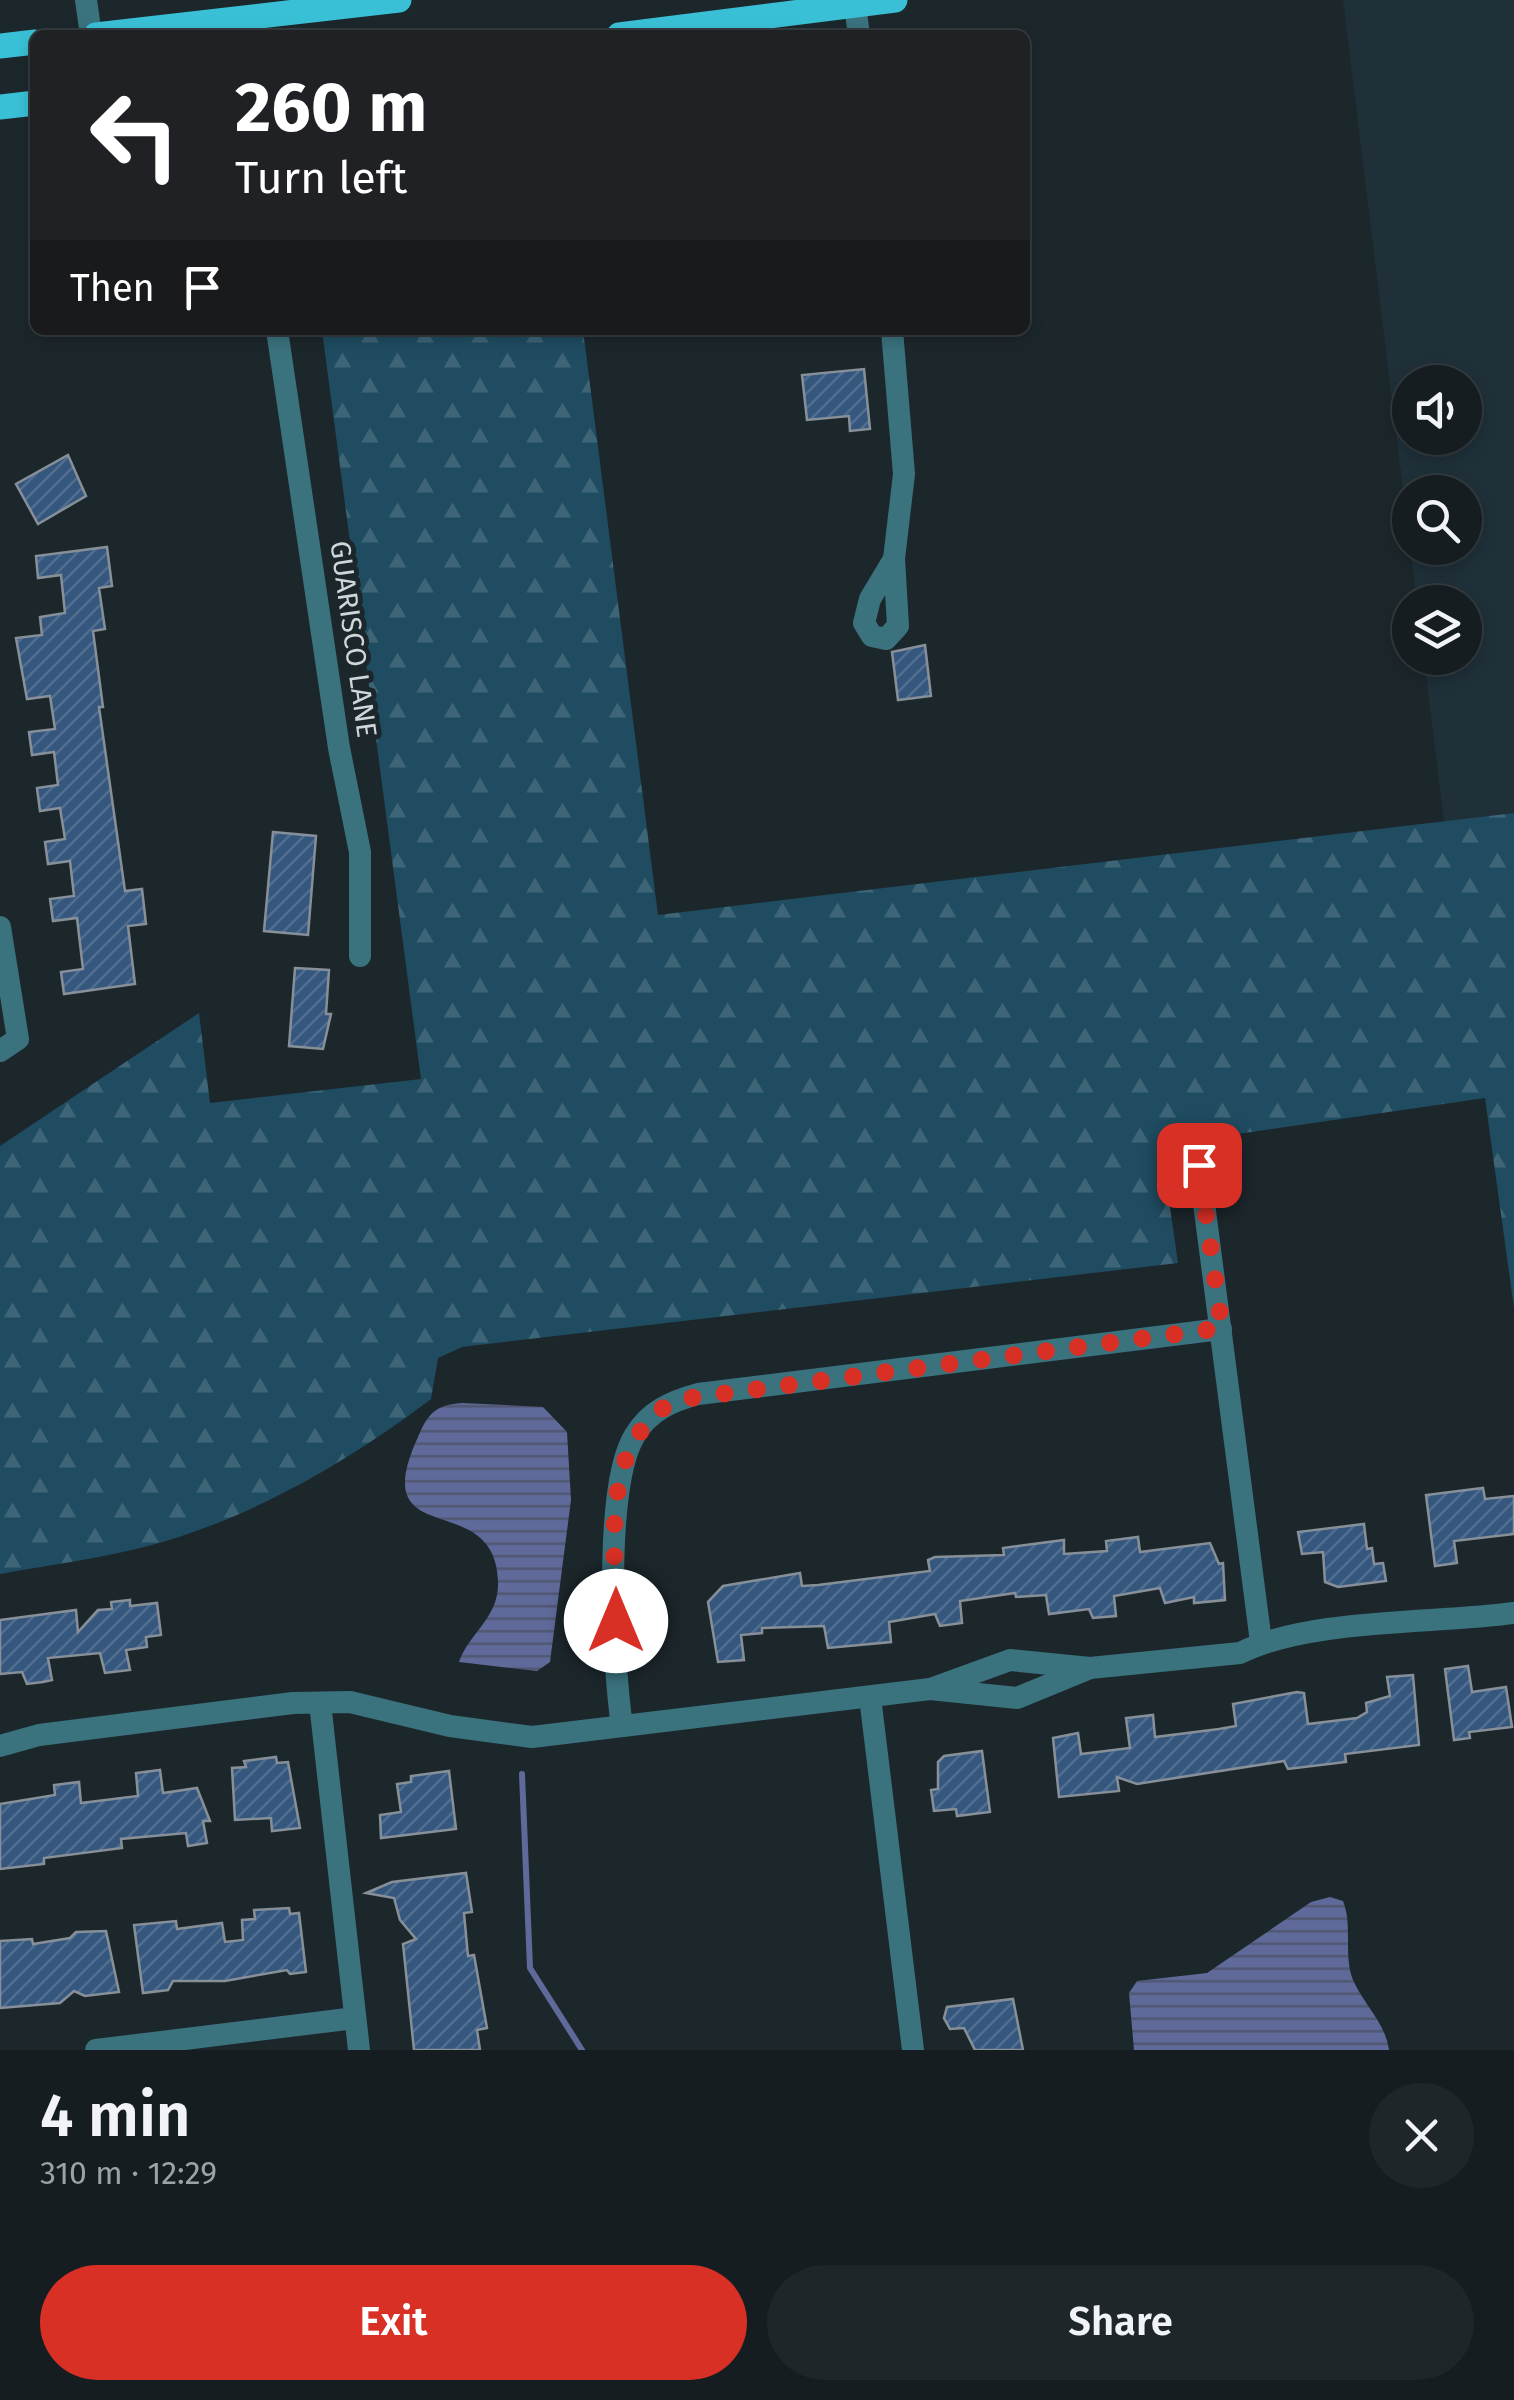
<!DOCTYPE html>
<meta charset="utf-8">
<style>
body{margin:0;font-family:"Fira Sans",sans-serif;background:#1e262a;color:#f1f3f6;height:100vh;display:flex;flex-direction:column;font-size:38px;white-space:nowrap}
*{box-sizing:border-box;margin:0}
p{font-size:32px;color:#9da2a5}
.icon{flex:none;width:55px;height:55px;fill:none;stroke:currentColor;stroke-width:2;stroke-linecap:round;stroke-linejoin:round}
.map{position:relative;height:2050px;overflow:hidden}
.details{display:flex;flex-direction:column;background:#151d21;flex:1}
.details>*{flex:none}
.banner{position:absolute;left:30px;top:30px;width:1000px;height:305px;border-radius:15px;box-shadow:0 5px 15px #0003,0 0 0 2px #343b3f;background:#202124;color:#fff;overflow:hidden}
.tools{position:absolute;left:1392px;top:365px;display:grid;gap:20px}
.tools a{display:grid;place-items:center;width:90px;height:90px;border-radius:50%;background:#151d21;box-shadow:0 5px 15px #0003,0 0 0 2px #343b3f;font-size:50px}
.pin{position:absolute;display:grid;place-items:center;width:85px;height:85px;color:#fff;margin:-42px;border-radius:20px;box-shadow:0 5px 15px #0006}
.me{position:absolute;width:110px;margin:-55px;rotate:0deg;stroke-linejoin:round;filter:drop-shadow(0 0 8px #0008)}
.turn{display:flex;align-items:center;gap:35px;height:210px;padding:0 40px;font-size:45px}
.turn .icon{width:130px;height:130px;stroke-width:2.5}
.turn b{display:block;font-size:70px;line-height:85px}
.then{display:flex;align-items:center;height:95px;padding:0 40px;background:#0003;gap:20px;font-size:38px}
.round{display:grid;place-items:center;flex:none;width:105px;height:105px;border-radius:52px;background:#1e262a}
.head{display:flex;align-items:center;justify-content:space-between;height:170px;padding:0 40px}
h1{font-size:60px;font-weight:600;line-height:75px}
.cta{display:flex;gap:20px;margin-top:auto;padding:20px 40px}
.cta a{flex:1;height:115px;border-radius:60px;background:#d93025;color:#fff;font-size:40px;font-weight:600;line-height:115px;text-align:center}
.cta a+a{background:#1e262a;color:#f1f3f6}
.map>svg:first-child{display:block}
.built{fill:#1f3039;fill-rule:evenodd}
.forest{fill:url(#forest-firs)}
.water{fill:url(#water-rules)}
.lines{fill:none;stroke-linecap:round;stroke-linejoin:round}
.stream{stroke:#5f6a9a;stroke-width:6}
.building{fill:url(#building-hatch);stroke:#878f99;stroke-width:2.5}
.minor{stroke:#3a727d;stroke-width:22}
.major{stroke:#3ac0d6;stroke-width:25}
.route{stroke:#d93025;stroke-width:18;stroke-dasharray:0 32.4}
.labels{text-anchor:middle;stroke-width:10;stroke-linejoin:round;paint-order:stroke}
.street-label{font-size:28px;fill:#d0d7db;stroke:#1c272c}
</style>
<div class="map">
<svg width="1514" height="2050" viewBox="0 0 1514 2050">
<defs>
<pattern id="forest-firs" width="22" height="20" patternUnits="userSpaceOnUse" patternTransform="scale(2.5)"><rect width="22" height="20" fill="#1f4c61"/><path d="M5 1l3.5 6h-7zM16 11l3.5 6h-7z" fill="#3e6577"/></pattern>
<pattern id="water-rules" width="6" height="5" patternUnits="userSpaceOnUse" patternTransform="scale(2.5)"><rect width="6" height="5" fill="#5f6a9a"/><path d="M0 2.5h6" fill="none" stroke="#505772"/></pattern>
<pattern id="building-hatch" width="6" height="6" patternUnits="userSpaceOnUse" patternTransform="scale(2.5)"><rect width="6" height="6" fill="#35577e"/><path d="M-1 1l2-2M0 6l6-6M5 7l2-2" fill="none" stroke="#516e90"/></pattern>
</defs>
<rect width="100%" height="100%" fill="#1c272c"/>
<path class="built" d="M1343,0h171v813l-70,9 -20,-164h41v-56h-48l-7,-54h55v-56h-55v55zM1410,382h55v56h-55z"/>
<path class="forest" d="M322,330h261l75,585 856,-102v495l-29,-210 -324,47 17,118 -716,84 -24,11 -7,41c-83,63 -184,122 -287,148 -47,12 -96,18 -144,27v-428l199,-133 11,90 211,-24z"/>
<g class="water">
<path d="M462,1403l81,4 24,25 4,68 -21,162 -13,9 -78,-9c10,-29 41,-45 39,-81 -3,-95 -134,-26 -80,-144 10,-24 18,-32 44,-34z"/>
<path d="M1330,1897l13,4c10,25 0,53 10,79 11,25 32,42 36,70h-255l-5,-57 8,-12 70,-8 104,-71z"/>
</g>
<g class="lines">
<polyline class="stream" points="522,1774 530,1968 582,2050"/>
</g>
<g class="building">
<polygon points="864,369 870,429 850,431 849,416 807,420 802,375"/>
<polygon points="68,455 86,496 38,524 16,484"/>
<polygon points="107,547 112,586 99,588 105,629 93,631 103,707 99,707 125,891 142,889 146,924 128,926 135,984 64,994 61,972 83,969 77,918 53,921 50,899 74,896 70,861 48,864 45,842 65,839 60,808 40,811 37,788 58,785 54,752 32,755 29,732 55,729 50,696 27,699 16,638 42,635 40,617 65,613 61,575 38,578 36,556"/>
<polygon points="925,645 931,696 898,700 892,652"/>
<polygon points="273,832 316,836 308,935 264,931"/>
<polygon points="295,968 329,970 326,1014 331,1014 323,1049 289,1046"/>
<polygon points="1483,1488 1485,1499 1514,1496 1514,1534 1454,1541 1457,1563 1435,1566 1426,1495"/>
<polygon points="1364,1524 1367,1549 1372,1548 1374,1564 1383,1563 1386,1581 1338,1587 1325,1582 1323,1552 1302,1554 1298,1532"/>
<polygon points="1138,1537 1140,1552 1210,1543 1219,1564 1223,1563 1225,1600 1194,1603 1194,1597 1165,1603 1160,1588 1114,1596 1116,1616 1093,1618 1089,1609 1049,1614 1046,1595 1016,1597 1015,1593 960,1601 962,1623 940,1626 935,1614 889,1622 891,1642 828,1648 824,1626 762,1628 762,1633 741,1635 744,1660 718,1662 708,1602 723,1586 800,1573 802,1586 818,1585 930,1571 928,1560 935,1557 1004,1555 1003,1548 1064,1540 1064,1554 1107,1551 1106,1541"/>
<polygon points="130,1600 130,1606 157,1603 161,1635 146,1637 147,1647 126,1650 130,1670 105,1673 100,1653 48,1658 52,1680 43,1682 27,1684 22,1672 0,1674 0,1620 76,1610 78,1632 98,1610 112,1609 111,1602"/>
<polygon points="1468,1666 1472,1692 1506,1687 1512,1727 1469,1732 1470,1738 1454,1740 1445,1669"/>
<polygon points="1413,1675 1419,1745 1345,1754 1346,1762 1288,1769 1284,1761 1137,1784 1117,1777 1119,1791 1059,1797 1053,1738 1078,1733 1081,1754 1130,1748 1126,1718 1153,1715 1155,1737 1219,1729 1236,1726 1233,1704 1297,1692 1304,1693 1308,1724 1357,1718 1367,1712 1366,1703 1390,1696 1387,1677"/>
<polygon points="982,1751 990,1812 957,1816 956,1809 934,1811 931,1790 938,1789 938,1762 944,1756"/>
<polygon points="276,1757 277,1763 288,1762 300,1828 272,1831 271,1818 235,1820 232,1768 246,1767 244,1761"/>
<polygon points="160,1770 163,1793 197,1788 210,1821 203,1821 207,1843 188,1846 186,1833 121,1839 122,1848 44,1858 44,1864 0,1869 0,1804 55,1795 54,1785 79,1782 81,1803 138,1796 136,1773"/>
<polygon points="449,1771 456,1829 381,1838 380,1815 401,1812 397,1784 411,1782 411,1776"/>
<polygon points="466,1873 472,1912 464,1913 468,1956 474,1955 487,2028 477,2030 480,2050 414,2050 403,1944 416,1939 400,1920 394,1898 366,1893 392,1882"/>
<polygon points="289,1908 290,1914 299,1913 306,1972 290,1974 287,1970 225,1981 173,1981 168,1990 143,1993 134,1925 176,1921 177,1929 222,1923 225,1942 243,1940 242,1920 255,1919 254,1910"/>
<polygon points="106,1931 119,1992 85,1996 74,1991 60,2003 0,2008 0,1941 32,1939 33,1944 70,1938 76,1932"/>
<polygon points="1013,1999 1023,2050 975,2050 964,2028 950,2029 944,2018 947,2007"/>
</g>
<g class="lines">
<g class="minor">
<polyline points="86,0 91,35"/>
<polyline points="855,5 859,35"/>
<polyline points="277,330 339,748 360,852 360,956"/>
<polyline points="892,330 904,474 894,559"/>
<polygon points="894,559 898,626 886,639 872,636 864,623 870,599"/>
<polyline points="0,927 18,1039 0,1051"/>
<polyline points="1199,1165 1261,1642"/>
<path d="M933,1688l77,-28 80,8 150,-15c70,-35 194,-29 274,-40"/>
<polyline points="870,1697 913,2050"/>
<polyline points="320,1703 359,2050"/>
<path d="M622,1726c-9,-61 -19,-241 13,-291 14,-24 37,-34 63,-41l523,-65"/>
<polyline points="0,1746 39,1735 293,1703 350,1702 450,1726 532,1737 930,1689 1017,1698 1090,1668"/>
<polyline points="96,2050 355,2018"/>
</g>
<g class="major">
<polyline points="96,35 399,0"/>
<polyline points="619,35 895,0"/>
<polyline points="0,46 35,42"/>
<polyline points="0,107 35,103"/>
</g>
</g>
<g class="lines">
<path class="route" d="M616,1621c0,-79 -18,-175 59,-221l547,-72 -23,-163"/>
</g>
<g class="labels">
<g class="street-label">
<text transform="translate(354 639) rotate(82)" y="10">GUARISCO LANE</text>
</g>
</g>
</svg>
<div class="tools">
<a><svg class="icon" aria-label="sound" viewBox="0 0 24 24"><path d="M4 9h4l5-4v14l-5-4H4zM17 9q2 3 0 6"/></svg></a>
<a><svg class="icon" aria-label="search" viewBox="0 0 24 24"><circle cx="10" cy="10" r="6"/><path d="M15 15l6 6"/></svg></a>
<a><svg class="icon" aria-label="layers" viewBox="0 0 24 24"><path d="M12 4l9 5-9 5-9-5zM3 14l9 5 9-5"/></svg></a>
</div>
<div class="pin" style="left:1199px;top:1165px;background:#d93025"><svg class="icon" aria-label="arrive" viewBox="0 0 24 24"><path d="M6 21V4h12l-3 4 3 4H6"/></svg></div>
<svg class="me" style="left:616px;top:1621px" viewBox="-20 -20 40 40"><circle r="19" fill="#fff"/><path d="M0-13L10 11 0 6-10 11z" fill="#d93025"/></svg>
<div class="banner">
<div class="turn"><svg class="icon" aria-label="left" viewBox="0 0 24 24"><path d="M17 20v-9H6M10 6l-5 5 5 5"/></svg><div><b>260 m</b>Turn left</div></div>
<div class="then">Then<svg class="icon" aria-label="arrive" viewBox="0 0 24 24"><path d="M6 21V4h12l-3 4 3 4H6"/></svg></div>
</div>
</div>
<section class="details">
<div class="head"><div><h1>4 min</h1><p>310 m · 12:29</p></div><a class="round"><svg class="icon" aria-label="close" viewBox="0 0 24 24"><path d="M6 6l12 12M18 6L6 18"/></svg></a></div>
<div class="cta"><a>Exit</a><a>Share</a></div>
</section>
